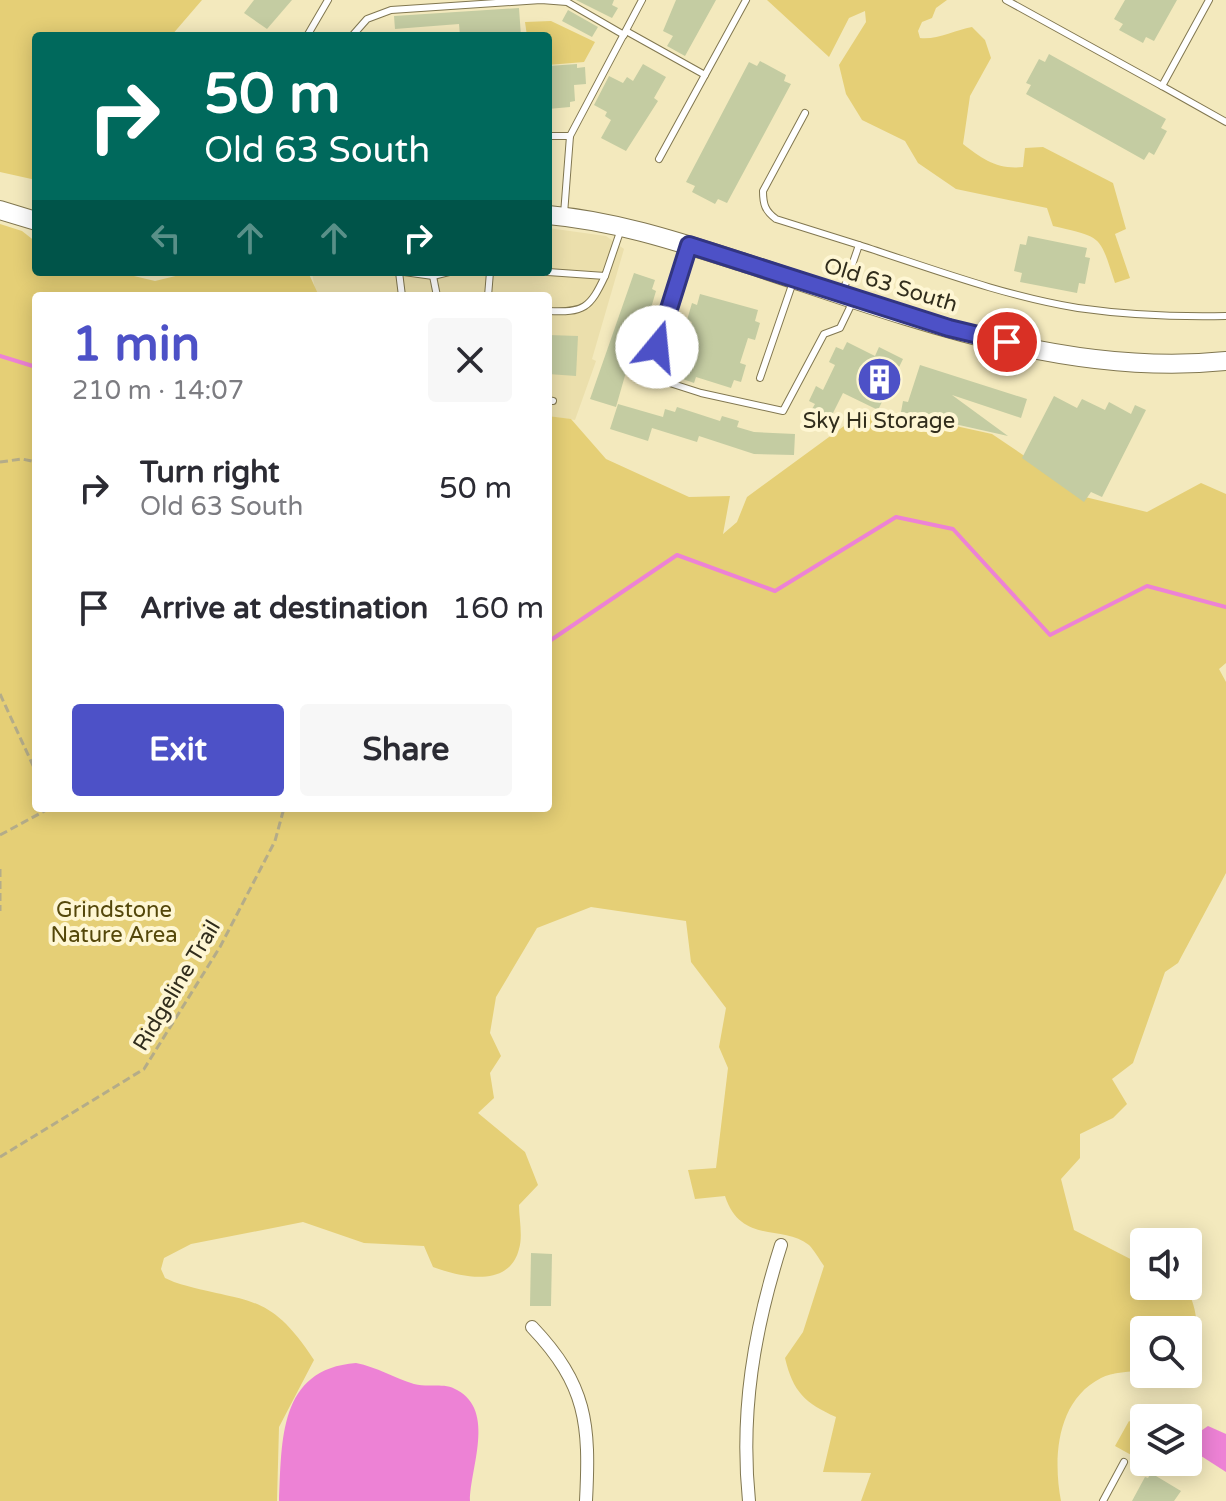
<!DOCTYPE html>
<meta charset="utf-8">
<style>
body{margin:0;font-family:"Varela Round",sans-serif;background:#f7f7f7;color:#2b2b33;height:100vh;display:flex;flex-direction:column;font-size:30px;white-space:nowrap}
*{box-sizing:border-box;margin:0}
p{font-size:26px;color:#7c7c81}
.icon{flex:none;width:44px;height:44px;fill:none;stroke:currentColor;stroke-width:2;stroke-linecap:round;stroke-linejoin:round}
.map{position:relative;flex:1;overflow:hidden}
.side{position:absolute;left:32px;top:292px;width:520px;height:520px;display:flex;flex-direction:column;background:#fff;border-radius:8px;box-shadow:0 4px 20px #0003}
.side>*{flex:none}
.top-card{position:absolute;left:32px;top:32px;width:520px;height:244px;border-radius:8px;box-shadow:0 4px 20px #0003;background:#00695c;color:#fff;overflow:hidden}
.buttons{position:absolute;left:1130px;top:1228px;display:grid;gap:16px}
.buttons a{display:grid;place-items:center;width:72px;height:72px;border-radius:8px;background:#fff;box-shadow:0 4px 20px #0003;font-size:40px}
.pin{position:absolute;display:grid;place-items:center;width:68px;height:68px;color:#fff;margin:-34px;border:4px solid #fff;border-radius:50%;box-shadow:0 2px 8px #0007}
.me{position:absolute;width:88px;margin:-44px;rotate:17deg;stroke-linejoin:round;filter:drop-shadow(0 0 6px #0008)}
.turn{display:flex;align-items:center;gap:28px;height:168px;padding:0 40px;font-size:36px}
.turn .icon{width:104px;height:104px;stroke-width:2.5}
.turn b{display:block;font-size:56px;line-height:68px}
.lanes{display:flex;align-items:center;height:76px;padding:0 40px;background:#0003;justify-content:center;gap:40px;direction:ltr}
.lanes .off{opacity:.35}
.round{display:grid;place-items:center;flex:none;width:84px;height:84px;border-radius:8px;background:#f7f7f7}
.overview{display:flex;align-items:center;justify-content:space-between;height:136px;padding:0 40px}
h1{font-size:48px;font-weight:700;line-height:60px;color:#4d51c7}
.action{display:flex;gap:16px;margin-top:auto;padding:16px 40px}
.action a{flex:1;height:92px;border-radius:8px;background:#4d51c7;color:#fff;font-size:32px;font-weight:700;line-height:92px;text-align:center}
.action a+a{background:#f7f7f7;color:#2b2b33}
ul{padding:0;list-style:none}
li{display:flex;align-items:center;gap:24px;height:120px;padding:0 40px}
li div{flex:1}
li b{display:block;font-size:30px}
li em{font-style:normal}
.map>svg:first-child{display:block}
.built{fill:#ebdfac}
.green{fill:#e5cf76}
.water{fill:#ed82d5}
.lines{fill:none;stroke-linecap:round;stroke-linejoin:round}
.stream{stroke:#ed82d5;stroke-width:4}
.building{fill:#c4cca2}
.lane-casing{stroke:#817750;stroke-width:8}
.street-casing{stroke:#817750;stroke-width:14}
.secondary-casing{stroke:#817750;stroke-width:20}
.path{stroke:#b4ac89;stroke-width:3;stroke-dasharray:8 4;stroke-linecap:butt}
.lane{stroke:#fff;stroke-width:6}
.street{stroke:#fff;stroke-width:12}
.secondary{stroke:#fff;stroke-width:18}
.route-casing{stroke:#323581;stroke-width:20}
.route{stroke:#4d51c7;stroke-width:14}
.labels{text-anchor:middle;stroke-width:8;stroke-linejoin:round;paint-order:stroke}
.street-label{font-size:22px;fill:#312d1c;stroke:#fef6d3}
.poi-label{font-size:22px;fill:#312d1c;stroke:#fef6d3}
.park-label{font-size:22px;fill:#54470a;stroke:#fef6d3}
</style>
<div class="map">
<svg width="1226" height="1501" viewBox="0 0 1226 1501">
<rect width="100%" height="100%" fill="#f3e9bd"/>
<polygon class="built" points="548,228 606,236 624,249 592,359 596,361 575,420 548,416 548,296 316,296 312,272 548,272"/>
<g class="green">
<polygon points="0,0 202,0 171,36 36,36 36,180 0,172"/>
<path d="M767,0h180l-11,8 -4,10 -10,4 -4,9 2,7c17,2 35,-8 52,-11l13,13 6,18 -21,38 -7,48c19,15 35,26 60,23l2,-19 18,-1 70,36 13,46 -11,5 15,44 -15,5c-16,-49 -12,-45 -62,-57l-6,-18 -91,-19 -38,-26 -13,-22 -43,-21 -16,-26 -7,-29 27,-43 -1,-11 -16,7 -20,39z"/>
<polygon points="551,21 595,42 584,62 548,65 548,36 527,36 525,22"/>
<path d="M0,224l22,7 14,11v30h81l38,9 37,-9h116l11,24h-283v512h512v-392l23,3 35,40 83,38 41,-1 -7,38 14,-12 10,-25 108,-79 37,-6 100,22 93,63 62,15 54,-29 25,11v169l-7,6 7,13v191l-48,90 -13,9 -32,91 -21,16 15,25 -14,14 -33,16v24l-19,21 13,51 70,36v20h40c13,15 19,56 4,71v-27h-44v40c-13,2 -32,2 -43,8 -45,23 -48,81 -40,123h-200l10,-28 -48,-1 13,-55c-31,-14 -43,-25 -51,-59l18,-26 21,-66c-5,-7 -10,-16 -15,-21 -26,-21 -68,0 -84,-49l-30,3 -7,-29 28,-2 12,-100 -9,-21 7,-39 -35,-46 -5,-41 -95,-14 -54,21 -41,69 -6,36 11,23 -11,17 4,25 -16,15 47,39 13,33 -19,20c0,13 4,31 0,44 -10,40 -59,28 -86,18l-9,-21 -60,-3 -61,-21 -112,22 -27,14 -3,11 4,9 9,4c72,23 93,6 140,78l-35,67 -2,74h-277z"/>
<polygon points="1129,1421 1144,1430 1144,1462 1153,1462 1151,1466 1115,1446"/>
</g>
<g class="water">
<path d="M356,1363c21,4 38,15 58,21 15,4 30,-2 43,6 39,21 13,78 13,111h-191c3,-60 -1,-132 77,-138z"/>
<polygon points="1208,1426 1226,1434 1226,1472 1198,1454 1189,1443 1192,1437"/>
</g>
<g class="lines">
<g class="stream">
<polyline points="0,356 36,367"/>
<polyline points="548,642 677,555 775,591 896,517 953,529 1050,635 1147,586 1226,607"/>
</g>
</g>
<g class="building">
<polygon points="254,0 292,0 267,29 244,13"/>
<polygon points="576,0 614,0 612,5 618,8 612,18"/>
<polygon points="676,0 716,0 685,56 667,46 673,36 663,31"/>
<polygon points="1125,0 1177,0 1154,41 1146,37 1143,43 1119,30 1123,24 1114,19"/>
<polygon points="519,8 521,36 460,36 459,24 395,29 394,16"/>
<polygon points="568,10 598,27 592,37 562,21"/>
<polygon points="1049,54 1166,119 1161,128 1167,131 1154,155 1149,152 1144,160 1026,94 1031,85 1026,83 1039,59 1045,62"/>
<polygon points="760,61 786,75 784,81 791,84 727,203 718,199 715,204 692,192 695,186 686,182 749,62 757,66"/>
<polygon points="577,64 577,68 585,67 586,84 574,85 575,101 570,102 570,107 548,109 548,66"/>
<polygon points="643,64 666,77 654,98 658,101 626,151 601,138 611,120 605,116 607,112 594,105 609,76 623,83 627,77 633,81"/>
<polygon points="1028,236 1087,248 1085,257 1090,258 1085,284 1079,283 1077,293 1020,282 1022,273 1014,271 1020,244 1026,245"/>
<polygon points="634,273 655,280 652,289 656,291 651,308 646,306 637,334 642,336 636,352 632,351 616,407 590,399"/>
<polygon points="700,294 758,310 755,321 760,323 755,340 748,338 740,363 746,365 741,382 734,380 731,388 696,377 694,383 674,376 677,365 673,364 678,347 683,349 692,322 687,320 692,303 697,305"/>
<polygon points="548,335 578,336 576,376 548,374"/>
<polygon points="847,342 875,356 879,347 903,359 878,410 843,393 828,423 809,414 815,404 809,401 816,386 823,390 835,365 829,362 836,347 843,350"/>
<polygon points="920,365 1027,399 1021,418 952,395 1008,436 901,412 903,401 908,402"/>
<polygon points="1054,396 1077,408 1082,399 1105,410 1109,402 1131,414 1135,405 1146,410 1102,497 1091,492 1084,502 1022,458"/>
<polygon points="618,404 663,417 665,409 675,412 677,407 720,421 722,416 739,421 737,427 754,432 795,434 794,455 754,454 699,436 697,442 652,428 648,441 610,429"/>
<polygon points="531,1253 552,1254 551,1306 530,1306"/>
<polygon points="1151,1473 1181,1491 1174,1501 1132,1501 1145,1477 1148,1478"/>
</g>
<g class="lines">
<defs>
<g id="lane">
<polyline points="1006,0 1162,86"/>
<polyline points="1209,0 1162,86 1226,122"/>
<polyline points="626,31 705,75"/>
<polyline points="307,36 328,0"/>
<polyline points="352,36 367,19 391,10 541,0 567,2 624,35"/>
<path d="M805,113l-42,78c0,13 2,20 13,28l83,26"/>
<polyline points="548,136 570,136"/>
<polyline points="659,159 746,0"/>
<polyline points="564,214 570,136 642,0"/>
<polyline points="689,247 648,376 701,393 783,411 824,334 840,328 853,301"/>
<polyline points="399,272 402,296"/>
<polyline points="404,272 433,276 449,272"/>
<polyline points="548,272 605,276 621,229"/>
<polyline points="433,276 437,296"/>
<path d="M842,294l17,-49c71,23 145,51 219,63 49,7 99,9 148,8"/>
<polyline points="488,296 490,272"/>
<path d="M548,311c36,2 42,-3 57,-35"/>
<polyline points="760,378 793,282"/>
<polyline points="548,400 553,401"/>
<polyline points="1103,1501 1124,1462"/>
</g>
<g id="street">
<path d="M532,1327c55,58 58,97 54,174"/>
<path d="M749,1501c-9,-89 5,-171 32,-256"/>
</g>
<g id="secondary">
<polyline points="0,210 36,221"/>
<path d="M548,215c69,6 134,28 200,49 153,50 314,114 478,97"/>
</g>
</defs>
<use href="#lane" class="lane-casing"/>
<use href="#street" class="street-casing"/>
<use href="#secondary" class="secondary-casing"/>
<g class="path">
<polyline points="0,462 22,459 36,462"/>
<polyline points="0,694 36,772"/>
<polyline points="0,835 50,808"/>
<polyline points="0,869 0,911"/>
<polyline points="0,1157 144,1069 220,947 275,841 284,808"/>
</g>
<use href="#lane" class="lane"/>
<use href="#street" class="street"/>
<use href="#secondary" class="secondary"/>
</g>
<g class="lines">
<defs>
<polyline id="route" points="657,347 689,245 949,328 1007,342"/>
</defs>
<use href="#route" class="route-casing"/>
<use href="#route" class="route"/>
</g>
<defs>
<symbol id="building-disc" viewBox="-11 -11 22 22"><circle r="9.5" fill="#4d51c7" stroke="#fef6d3"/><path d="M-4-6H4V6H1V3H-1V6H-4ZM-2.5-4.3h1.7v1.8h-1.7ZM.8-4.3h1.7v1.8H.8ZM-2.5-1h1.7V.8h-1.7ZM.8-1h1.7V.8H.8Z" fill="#fff"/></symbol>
</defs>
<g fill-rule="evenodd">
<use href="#building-disc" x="854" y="354" width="51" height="51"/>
</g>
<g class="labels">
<g class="street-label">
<text transform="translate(891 284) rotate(17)" y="8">Old 63 South</text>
<text transform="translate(176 985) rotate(-59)" y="8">Ridgeline Trail</text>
</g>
<g class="poi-label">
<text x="879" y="428">Sky Hi Storage</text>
</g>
<g class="park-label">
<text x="114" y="917">Grindstone<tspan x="114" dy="25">Nature Area</tspan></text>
</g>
</g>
</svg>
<div class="buttons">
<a><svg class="icon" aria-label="sound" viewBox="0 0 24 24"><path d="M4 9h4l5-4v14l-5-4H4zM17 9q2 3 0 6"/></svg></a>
<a><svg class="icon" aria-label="search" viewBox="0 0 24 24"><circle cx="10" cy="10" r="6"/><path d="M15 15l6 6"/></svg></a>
<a><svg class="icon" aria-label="layers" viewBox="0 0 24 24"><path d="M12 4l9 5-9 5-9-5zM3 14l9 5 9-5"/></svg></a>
</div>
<div class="pin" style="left:1007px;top:342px;background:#d93025"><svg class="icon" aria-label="arrive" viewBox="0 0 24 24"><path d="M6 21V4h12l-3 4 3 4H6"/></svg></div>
<svg class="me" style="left:657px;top:347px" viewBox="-20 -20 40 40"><circle r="19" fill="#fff"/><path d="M0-13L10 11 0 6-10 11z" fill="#4d51c7"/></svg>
<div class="top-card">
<div class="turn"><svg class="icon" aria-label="right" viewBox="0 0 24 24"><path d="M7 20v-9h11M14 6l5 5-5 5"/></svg><div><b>50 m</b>Old 63 South</div></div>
<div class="lanes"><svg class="icon off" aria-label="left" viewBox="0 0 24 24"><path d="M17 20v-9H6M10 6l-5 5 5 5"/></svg><svg class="icon off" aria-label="ahead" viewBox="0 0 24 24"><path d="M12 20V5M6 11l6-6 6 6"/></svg><svg class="icon off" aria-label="ahead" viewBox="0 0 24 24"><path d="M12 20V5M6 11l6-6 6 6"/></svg><svg class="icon" aria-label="right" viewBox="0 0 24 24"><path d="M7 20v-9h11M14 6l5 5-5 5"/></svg></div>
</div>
<section class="side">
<div class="overview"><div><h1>1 min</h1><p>210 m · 14:07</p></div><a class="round"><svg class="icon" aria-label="close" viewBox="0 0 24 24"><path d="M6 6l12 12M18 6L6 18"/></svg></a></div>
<ul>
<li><svg class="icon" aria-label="right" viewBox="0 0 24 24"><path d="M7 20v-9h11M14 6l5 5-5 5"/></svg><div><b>Turn right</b><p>Old 63 South</p></div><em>50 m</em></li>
<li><svg class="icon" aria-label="arrive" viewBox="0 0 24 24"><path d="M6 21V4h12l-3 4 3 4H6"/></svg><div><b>Arrive at destination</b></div><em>160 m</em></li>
</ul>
<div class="action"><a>Exit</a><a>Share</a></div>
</section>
</div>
